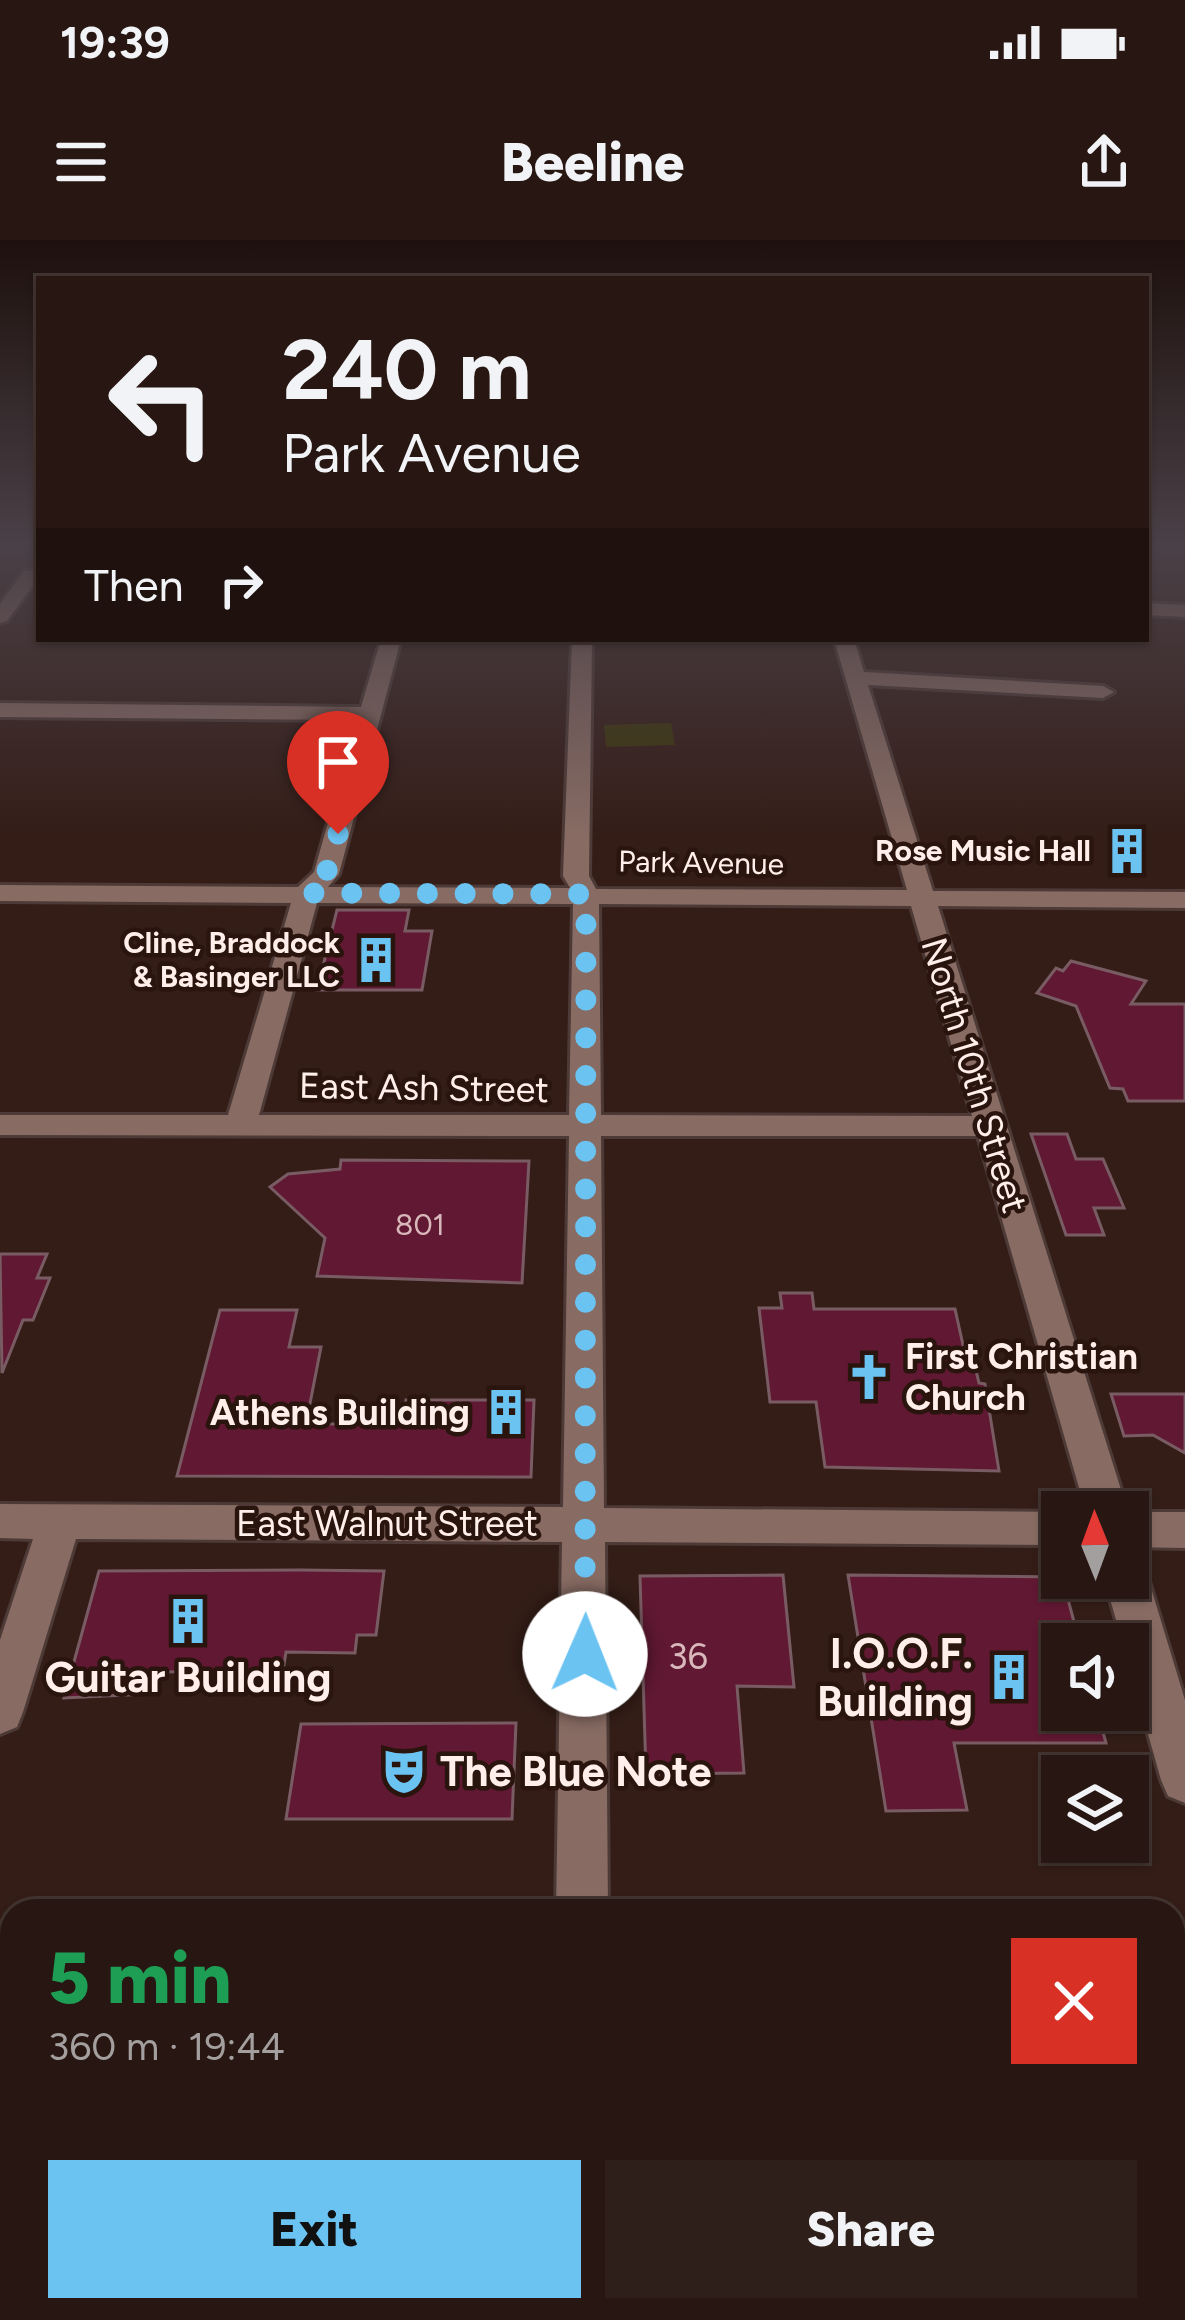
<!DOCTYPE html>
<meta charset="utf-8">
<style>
body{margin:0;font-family:Figtree,sans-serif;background:#2f1f1a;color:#f1f3f6;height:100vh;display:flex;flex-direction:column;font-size:45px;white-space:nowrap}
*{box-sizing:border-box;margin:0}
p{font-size:39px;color:#a49f9f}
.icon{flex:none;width:66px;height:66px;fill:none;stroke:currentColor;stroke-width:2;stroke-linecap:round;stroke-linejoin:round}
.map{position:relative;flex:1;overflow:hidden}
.details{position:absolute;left:0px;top:1659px;width:1185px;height:423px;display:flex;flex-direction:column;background:#271611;border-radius:36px 36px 0 0;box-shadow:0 3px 9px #0004,0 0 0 3px #433531}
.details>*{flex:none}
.banner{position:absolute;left:36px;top:36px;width:1113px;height:366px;border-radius:0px;box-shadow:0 3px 9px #0004,0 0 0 3px #433531;background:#271611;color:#f1f3f6;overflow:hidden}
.needle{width:78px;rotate:359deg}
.buttons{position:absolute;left:1041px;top:1251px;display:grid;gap:24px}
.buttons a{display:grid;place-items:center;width:108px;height:108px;border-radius:0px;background:#271611;box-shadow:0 3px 9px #0004,0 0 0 3px #433531;font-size:60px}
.pin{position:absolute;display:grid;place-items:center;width:102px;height:102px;color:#fff;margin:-123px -51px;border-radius:50% 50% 50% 0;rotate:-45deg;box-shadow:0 0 12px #0007}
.pin .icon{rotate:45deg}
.me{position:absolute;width:132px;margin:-66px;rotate:1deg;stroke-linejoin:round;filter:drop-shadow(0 0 9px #0008)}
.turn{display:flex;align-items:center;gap:42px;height:252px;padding:0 48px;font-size:54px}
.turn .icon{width:156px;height:156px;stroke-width:2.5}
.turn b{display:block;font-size:84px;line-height:102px}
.then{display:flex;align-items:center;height:114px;padding:0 48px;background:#0003;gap:24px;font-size:45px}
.round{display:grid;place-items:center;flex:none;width:126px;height:126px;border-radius:0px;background:#2f1f1a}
.summary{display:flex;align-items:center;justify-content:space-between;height:204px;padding:0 48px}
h1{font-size:72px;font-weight:800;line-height:90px;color:#1e9e55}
.primary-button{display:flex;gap:24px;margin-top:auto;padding:24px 48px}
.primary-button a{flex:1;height:138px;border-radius:0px;background:#6bc3f2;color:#111;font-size:48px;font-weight:800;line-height:138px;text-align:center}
.primary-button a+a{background:#2f1f1a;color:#f1f3f6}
.status{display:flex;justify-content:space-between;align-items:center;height:84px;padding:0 60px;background:#271611;direction:ltr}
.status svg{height:33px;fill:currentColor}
header{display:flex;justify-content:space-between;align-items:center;height:156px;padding:0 48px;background:#271611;font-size:54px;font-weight:800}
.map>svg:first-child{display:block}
.green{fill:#3b350c}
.building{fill:#611832;stroke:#795c63;stroke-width:3}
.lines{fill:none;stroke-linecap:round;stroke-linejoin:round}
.minor-casing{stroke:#4d3a36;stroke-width:6}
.minor{fill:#886c64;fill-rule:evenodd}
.route{stroke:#6bc3f2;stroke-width:21;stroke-dasharray:0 37.8}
.labels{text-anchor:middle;stroke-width:9;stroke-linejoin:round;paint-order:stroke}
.far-poi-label{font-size:30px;font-weight:bold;fill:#ffeee9;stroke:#2a140e;text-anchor:end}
.far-street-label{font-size:30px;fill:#ffeee9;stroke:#2a140e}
.number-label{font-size:30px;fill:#d8b8bb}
.street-label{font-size:36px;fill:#ffeee9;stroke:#2a140e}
.poi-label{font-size:36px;font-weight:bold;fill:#ffeee9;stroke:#2a140e;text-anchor:start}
.near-number-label{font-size:36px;fill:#d8b8bb}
.near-poi-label{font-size:42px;font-weight:bold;fill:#ffeee9;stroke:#2a140e;text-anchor:end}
</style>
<div class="status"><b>19:39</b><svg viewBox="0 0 49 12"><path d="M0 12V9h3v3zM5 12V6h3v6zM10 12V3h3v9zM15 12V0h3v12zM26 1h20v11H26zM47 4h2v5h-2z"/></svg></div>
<header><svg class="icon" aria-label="menu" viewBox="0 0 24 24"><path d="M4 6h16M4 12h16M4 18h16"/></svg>Beeline<svg class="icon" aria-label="share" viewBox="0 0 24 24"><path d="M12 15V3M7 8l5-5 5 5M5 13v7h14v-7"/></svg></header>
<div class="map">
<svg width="1185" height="2080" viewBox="0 0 1185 2080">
<rect width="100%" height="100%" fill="#341d17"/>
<polygon class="green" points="671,483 675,505 606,507 604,485"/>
<g class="building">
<polygon points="337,670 409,670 405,691 432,691 422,750 317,750"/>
<polygon points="1071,721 1146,741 1131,764 1185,764 1185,861 1128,861 1123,849 1110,848 1076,766 1037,753 1056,728 1063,731"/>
<polygon points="1031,894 1067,894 1076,919 1103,919 1124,968 1094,968 1104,995 1066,995"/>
<polygon points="341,920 529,921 522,1043 317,1036 325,998 270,947 288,934 340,929"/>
<polygon points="0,1014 47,1014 37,1038 50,1038 33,1080 23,1080 2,1133"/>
<polygon points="780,1053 812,1053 814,1069 955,1069 965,1114 972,1114 979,1143 985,1144 999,1231 825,1227 816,1162 770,1162 759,1068 782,1068"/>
<polygon points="220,1070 297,1070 289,1107 321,1107 306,1184 403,1184 406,1160 534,1160 531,1237 177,1236"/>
<polygon points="1111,1154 1185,1154 1185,1213 1153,1195 1124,1196"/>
<polygon points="99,1331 300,1330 384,1331 376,1395 357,1395 355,1413 286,1412 283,1431 153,1432 147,1454 64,1458"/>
<polygon points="783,1335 794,1447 737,1446 744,1533 646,1534 640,1336"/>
<polygon points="848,1335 1062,1337 1080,1404 1062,1404 1062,1470 1097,1470 1106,1503 954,1503 967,1570 886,1571"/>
<polygon points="516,1483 512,1579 286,1579 301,1484"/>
</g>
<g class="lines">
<defs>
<g id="minor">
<polygon points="24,331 38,331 39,337 7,381 0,383 0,364"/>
<polygon points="1146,363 1185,365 1185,377 1146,375"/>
<path d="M381,399h20l-62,235 -11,13 242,1 -7,-12 9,-237h20l-3,237 7,13 311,1 -73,-251h20l10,33 239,14 11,6 -11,6 -235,-13 65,206 252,1v16l-247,-2 190,606h57v36l-57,-1v-35h-42l-108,-376h-377l3,372 462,4h-4v33l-457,-3 3,369h-52l6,-369 -486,-3 -53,173 -6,15 -17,7v-94l33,-101 -33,-1v-34l563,3 6,-371 -569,-1v-20h228l63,-212 -291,-2v-16l298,2 16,-15 43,-152 -357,-3v-14l361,4zM317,663l256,1 -4,211h-310zM599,664l312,2 61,210 -371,-1z"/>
<polygon points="1128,1320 1141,1325 1148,1338 1185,1460 1185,1563 1168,1556 1161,1540 1128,1423 1128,1404 1123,1404 1104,1338 1128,1338"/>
<rect x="546" y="2070" width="62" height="10"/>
</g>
</defs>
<use href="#minor" class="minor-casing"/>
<use href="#minor" class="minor"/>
</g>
<linearGradient id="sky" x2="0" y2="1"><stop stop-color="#1d100d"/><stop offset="0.51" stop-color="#4a4047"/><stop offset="1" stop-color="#4a4047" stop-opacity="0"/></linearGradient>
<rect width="1185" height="599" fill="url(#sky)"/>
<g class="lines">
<polyline class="route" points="338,594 326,634 307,653 586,654 585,1414"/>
</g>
<defs>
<symbol id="building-bare" viewBox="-9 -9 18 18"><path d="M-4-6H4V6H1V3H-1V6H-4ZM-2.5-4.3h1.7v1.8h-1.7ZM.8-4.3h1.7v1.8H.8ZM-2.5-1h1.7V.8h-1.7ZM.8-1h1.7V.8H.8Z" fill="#6bc3f2" stroke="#2a140e" stroke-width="2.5" paint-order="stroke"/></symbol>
<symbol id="church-bare" viewBox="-9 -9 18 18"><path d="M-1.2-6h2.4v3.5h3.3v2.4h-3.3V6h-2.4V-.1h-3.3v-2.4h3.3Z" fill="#6bc3f2" stroke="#2a140e" stroke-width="2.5" paint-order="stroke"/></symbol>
<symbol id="theatre-bare" viewBox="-9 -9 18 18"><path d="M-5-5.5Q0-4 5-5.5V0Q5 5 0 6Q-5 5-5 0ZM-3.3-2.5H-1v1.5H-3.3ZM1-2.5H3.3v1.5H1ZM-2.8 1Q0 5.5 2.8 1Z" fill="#6bc3f2" stroke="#2a140e" stroke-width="2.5" paint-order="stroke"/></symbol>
</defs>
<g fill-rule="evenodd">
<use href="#building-bare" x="1094" y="578" width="66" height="66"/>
<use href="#building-bare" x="343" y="687" width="66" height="66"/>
<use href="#church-bare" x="836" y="1104" width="66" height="66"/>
<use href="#building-bare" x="473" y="1139" width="66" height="66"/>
<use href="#building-bare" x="155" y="1348" width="66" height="66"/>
<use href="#building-bare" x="976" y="1404" width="66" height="66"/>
<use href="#theatre-bare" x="371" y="1498" width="66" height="66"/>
</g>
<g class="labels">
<g class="far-poi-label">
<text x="1091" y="621">Rose Music Hall</text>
<text x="340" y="713">Cline, Braddock<tspan x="340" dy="34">&amp; Basinger LLC</tspan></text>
</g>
<g class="far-street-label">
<text transform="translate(701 623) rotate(1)" y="10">Park Avenue</text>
</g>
<g class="number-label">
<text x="420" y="995">801</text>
</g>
<g class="street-label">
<text transform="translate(975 835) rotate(73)" y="13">North 10th Street</text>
<text transform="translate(424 847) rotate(1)" y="13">East Ash Street</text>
<text x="387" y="1296">East Walnut Street</text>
</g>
<g class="poi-label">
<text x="905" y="1129">First Christian<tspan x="905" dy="41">Church</tspan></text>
<text x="470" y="1185" text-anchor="end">Athens Building</text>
</g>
<g class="near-number-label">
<text x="688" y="1429">36</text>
</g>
<g class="near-poi-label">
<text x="973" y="1428">I.O.O.F.<tspan x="973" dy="48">Building</tspan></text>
<text x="188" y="1452" text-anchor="middle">Guitar Building</text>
<text x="440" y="1546" text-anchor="start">The Blue Note</text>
</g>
</g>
</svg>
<div class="buttons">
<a><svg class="needle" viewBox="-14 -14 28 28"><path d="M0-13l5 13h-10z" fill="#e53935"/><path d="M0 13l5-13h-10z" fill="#a49f9f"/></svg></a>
<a><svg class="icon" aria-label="sound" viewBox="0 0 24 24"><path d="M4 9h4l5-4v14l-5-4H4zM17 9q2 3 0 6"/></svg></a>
<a><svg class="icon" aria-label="layers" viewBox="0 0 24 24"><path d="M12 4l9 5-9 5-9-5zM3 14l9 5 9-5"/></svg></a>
</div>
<div class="pin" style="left:338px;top:594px;background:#d93025"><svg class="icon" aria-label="arrive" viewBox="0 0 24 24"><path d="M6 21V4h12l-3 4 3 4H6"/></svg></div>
<svg class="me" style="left:585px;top:1414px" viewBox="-20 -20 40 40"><circle r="19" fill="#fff"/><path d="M0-13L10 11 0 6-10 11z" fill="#6bc3f2"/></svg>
<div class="banner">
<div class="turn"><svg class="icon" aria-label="left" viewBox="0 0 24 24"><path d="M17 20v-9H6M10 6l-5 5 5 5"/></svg><div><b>240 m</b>Park Avenue</div></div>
<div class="then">Then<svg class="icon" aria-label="right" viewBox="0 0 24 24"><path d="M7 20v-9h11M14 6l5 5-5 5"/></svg></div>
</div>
<section class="details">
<div class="summary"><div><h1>5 min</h1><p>360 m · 19:44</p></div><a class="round" style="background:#d93025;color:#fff"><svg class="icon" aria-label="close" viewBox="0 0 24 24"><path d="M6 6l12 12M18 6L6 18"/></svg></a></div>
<div class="primary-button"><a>Exit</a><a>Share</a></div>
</section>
</div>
